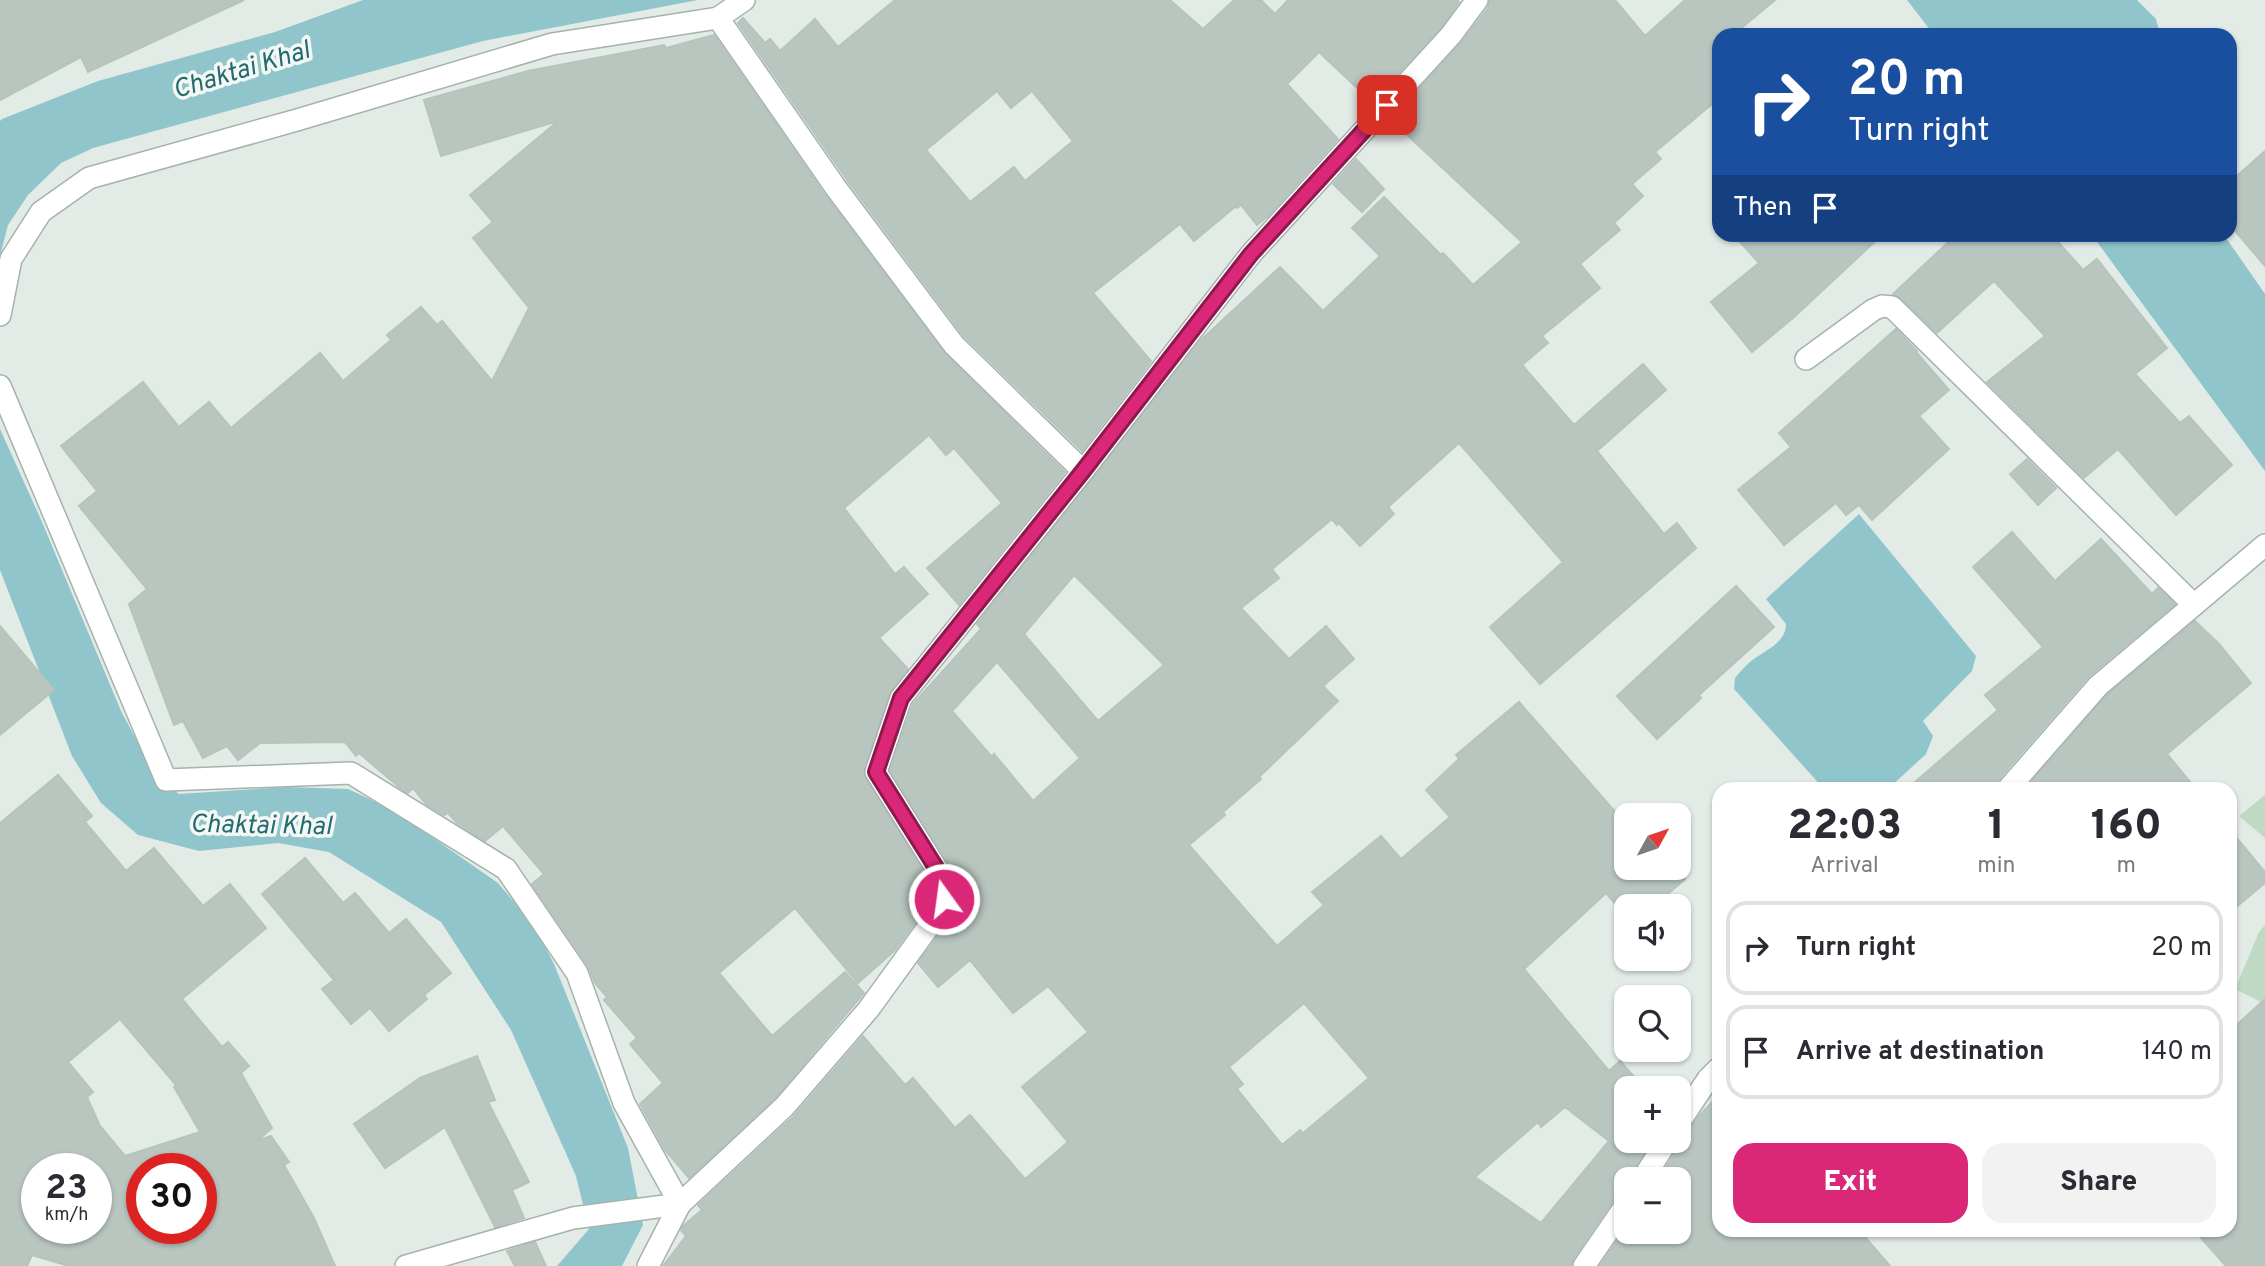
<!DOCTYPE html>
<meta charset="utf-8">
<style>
body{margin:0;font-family:Overpass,sans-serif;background:#f2f2f3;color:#2b2b33;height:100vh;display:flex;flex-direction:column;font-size:26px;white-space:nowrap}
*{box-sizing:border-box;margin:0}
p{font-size:23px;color:#7c7c81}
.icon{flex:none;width:38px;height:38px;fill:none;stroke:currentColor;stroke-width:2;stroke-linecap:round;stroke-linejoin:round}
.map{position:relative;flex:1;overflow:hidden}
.details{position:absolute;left:1712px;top:782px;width:525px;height:455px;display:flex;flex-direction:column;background:#fff;border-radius:21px;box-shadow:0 2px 5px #0004}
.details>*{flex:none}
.top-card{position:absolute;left:1712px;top:28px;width:525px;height:214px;border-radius:21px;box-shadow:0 2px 5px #0004;background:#1a4fa0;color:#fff;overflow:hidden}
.needle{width:46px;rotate:50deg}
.tools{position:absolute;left:1614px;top:803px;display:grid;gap:14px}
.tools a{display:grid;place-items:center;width:77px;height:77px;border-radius:14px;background:#fff;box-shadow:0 2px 5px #0004;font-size:35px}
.speed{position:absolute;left:21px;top:1153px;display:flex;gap:14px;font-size:35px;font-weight:700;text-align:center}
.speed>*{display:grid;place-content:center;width:91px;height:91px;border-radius:50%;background:#fff;box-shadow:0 2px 5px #0004;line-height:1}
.speed small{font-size:18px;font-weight:400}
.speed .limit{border:10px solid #d22;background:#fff;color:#111}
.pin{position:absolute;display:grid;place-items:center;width:60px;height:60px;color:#fff;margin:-30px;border-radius:14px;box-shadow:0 4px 10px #0006}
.me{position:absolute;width:77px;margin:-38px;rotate:346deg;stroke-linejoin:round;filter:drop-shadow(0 0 5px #0008)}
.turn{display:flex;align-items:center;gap:24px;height:147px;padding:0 21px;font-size:32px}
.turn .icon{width:91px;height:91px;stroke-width:2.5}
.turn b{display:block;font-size:49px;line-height:60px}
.then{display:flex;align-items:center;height:66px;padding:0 21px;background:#0003;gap:14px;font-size:26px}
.eta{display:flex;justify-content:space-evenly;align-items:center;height:119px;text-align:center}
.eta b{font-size:42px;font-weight:800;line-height:49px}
.cta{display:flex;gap:14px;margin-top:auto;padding:14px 21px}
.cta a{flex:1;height:80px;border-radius:21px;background:#db2777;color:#fff;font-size:28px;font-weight:800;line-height:80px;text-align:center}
.cta a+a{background:#f2f2f3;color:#2b2b33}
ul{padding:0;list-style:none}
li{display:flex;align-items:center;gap:21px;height:94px;margin:0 14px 10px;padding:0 7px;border:4px solid #e1e1e2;border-radius:21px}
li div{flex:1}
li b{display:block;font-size:26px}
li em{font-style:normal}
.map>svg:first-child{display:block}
.green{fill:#bedac4}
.water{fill:#90c6cb}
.building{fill:#b9c6c0;stroke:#b6c4bd;stroke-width:2;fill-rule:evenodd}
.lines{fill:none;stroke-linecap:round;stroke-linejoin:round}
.minor-casing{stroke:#a6b3ad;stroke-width:24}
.minor{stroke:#fff;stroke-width:21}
.route-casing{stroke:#8e194d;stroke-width:18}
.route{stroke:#db2777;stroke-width:12}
.labels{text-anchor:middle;stroke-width:7;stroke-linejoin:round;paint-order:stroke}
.water-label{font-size:26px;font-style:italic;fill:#246a71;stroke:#f3f8f5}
</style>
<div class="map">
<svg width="2265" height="1266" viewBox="0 0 2265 1266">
<rect width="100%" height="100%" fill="#e3ebe7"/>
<g class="green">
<polygon points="2265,795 2265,838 2239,816"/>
<polygon points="2265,925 2265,1004 2235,989 2259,932"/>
</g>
<g class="water">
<polygon points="363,0 698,0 483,41 93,148 61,163 28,195 8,225 0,256 0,121 2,119 98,81 275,32"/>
<polygon points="1907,0 2137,0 2156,19 2160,35 1934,35"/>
<polygon points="2092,235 2224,235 2265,294 2265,471"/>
<polygon points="0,429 42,522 121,711 155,775 179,794 287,787 348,789 393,810 498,883 534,926 554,964 628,1148 643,1225 622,1266 557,1266 589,1229 576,1176 511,1030 441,922 329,852 278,843 199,851 138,835 101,803 72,756 0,570"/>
<path d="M1859,514l117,142 -4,15 -49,50 10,15 -7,18 -38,35h-64l-90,-100 1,-11c5,-6 10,-12 16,-17 14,-11 35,-18 35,-37l-20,-25z"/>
</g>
<g class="building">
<polygon points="0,0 244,0 88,72 81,57 0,100"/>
<path d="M895,0h275l33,29 31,-29h27l14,14 13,-14h169l2,2 -18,25 -69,75 -53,-50 -32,32 51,55 -69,76 -12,10 -16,-20 -4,3 -1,-2 -42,35 -14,-17 -87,69 58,68 -69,90 -118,-115 -117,-156 -109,-157 5,-5 22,25 5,-4 10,12 35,-32 23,28zM997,91l14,17 21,-17 41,50 -48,40 -11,-14 -44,35 -44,-52z"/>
<path d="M1490,0h125l30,36 40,-36h90l-42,35h-15v64l-63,53 6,7 -29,25 11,12 -29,27 6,7 -40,34 20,24 -58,48 6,7 -26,22 52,60 69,-61 23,26 -69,61 67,83 13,-11 19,25 -156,136 -50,-57 73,-65 -104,-119 -71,64 6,7 -34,32 -21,-23 -2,2 -5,-6 -60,50 7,9 -38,30 48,51 37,-33 28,33 -31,27 15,15 -79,76 2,2 -38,33 2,3 -36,30 88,101 47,-41 -12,-13 69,-56 20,23 49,-42 -24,-27 33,-31 -3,-4 63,-53 98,112 6,-5 5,7h-2v52h49l10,11 -31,27h-37l-11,-13 -82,76 85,102 11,-10 24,27 4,-4 6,4h-28v53h25l-22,39h-3v12l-11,6 -42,61 -2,7h-908l23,-30 -5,-6 2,-4 19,-16 -4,-5 95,-88 70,-81 42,49 8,-7 42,50 15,-13 55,64 43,-37 -46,-55 66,-55 -40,-46 -35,27 -43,-53 -32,27 -20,-24 31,-42 8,-21 1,-17 -2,-8 -66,-105 23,-66 68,-75 -4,-5 223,-283 80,-74 43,44 57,-55 -28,-28 32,-31 57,58 2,-2 30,32 49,-43 -131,-122 70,-77 27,-35zM1074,575l90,90 -66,56 -74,-87zM997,662l83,96 -47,43 -39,-47 -2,3 -40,-46zM1304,1003l65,75 -66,55 -3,-3 -18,15 -45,-56 6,-5 -14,-17zM1565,1107l44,34 -68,82 -66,-46 63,-55 3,5z"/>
<polygon points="714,35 825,195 944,353 1065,472 959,605 927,568 1002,503 954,448 946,455 929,435 844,508 895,574 904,567 928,594 879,638 908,669 889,694 863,773 932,885 931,896 926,908 895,950 858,983 795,908 719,973 772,1036 845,972 864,993 775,1098 689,1178 665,1150 640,1104 663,1083 630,1044 637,1038 604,1000 607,997 595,983 588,966 532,884 544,874 503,826 485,841 457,823 448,813 444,815 426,804 413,788 408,793 400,788 359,753 356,756 345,742 260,743 238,760 227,746 203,758 183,721 174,725 129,604 147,589 79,506 97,491 61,446 143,382 179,427 209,402 231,428 320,353 343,381 391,340 387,335 421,307 437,325 442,321 492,381 529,308 473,238 493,222 470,195 558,121 441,156 424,100 528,71 664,45 666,48"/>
<polygon points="2265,151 2265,266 2230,225 2230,182"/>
<polygon points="1356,159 1384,189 1362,212 1333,184"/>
<polygon points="1733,234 1883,234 1793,318 1752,352 1711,302 1759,263"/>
<polygon points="1957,234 2051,234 2083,270 2097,259 2167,348 2135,374 2180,423 2189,416 2232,465 2176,515 2118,449 2084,478 1987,382 2045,336 1994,281 1937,333 1901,298 1893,294"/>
<polygon points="1896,329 1917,351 1916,352 1949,390 1919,416 1949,449 1872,520 1859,505 1846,515 1836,503 1784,545 1738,490 1791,447 1779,433"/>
<polygon points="2027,459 2056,488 2038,505 2010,474"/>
<polygon points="2012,532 2055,581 2101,539 2152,594 2158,588 2175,604 2088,677 1998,780 1995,789 1907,789 1998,710 1985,695 2043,647 1973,567"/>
<polygon points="1736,586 1774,627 1699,695 1701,698 1657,739 1617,696"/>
<polygon points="2195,621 2219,644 2251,683 2167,754 2196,789 2025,789 2107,695"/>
<polygon points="0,626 54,690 0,735"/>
<path d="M58,775l34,41 -7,6 41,49 28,-23 49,58 27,-22 36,44 -84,71 40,48 6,-5 21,24 -8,7 31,55 -15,13 14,-5 18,26 -5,3 30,53 21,48h-266l-37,-11 -5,11h-27v-443zM120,1019l56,66 -2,2 26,45 -75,24 -25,-30 -13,-29 6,-5 -25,-30zM37,1169h59v59h-59zM142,1169h59v59h-59z"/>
<polygon points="2230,830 2265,872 2265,883 2230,912"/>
<polygon points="305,858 343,903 355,893 389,933 406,919 451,973 424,995 427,999 389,1031 370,1008 351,1024 322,989 334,980 262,894"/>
<polygon points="2265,999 2265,1266 2226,1266 2194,1230 2230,1230 2230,1031"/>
<polygon points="477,1056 495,1100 488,1102 529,1182 512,1190 524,1218 495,1227 445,1127 385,1168 354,1124 420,1078"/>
<polygon points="1718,1096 1718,1230 1859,1230 1890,1266 1600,1266 1626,1228 1626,1232 1678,1232 1678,1180 1658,1180 1678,1148 1679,1137 1688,1132 1699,1116"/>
<polygon points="535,1242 546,1266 515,1266 507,1251"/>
</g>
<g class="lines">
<defs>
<g id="minor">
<polyline points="718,18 836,188 954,345 1083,471"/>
<polyline points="0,315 11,259 41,212 89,178 297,120 552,44 718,18 744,0"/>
<polyline points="1806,359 1873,310 1882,306 1892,307 2194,605"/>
<polyline points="0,386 166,780 351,773 506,869 577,973 624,1103 680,1204"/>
<polyline points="2008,789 2098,686 2265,545"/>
<polyline points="1678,1124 1708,1079 1718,1069"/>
<polyline points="1642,1180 1667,1141"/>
<polyline points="406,1266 573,1218 680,1204"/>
<polyline points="648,1266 680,1204 784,1107 868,1010 937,915 944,899 945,882 876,772 901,698 1083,471 1251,254 1451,35 1477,0"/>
<polyline points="1584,1266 1626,1205"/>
</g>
</defs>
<use href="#minor" class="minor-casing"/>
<use href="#minor" class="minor"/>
</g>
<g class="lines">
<defs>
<polyline id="route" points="944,899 945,882 876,772 901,698 1083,471 1251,254 1387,105"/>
</defs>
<use href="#route" class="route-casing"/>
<use href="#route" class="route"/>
</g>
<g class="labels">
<g class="water-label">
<text transform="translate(241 69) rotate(-17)" y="9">Chaktai Khal</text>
<text transform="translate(261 824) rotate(1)" y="9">Chaktai Khal</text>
</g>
</g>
</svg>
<div class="tools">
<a><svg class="needle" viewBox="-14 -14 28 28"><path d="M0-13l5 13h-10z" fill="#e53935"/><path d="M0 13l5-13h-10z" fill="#7c7c81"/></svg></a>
<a><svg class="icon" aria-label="sound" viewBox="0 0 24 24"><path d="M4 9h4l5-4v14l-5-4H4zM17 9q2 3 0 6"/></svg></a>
<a><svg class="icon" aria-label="search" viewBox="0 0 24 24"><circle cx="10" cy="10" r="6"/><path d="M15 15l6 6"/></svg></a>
<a>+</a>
<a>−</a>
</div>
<div class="speed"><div>23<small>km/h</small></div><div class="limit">30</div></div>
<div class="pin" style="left:1387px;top:105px;background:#d93025"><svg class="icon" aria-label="arrive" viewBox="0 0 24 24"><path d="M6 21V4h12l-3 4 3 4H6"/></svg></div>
<svg class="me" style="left:944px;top:899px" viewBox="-20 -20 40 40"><circle r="17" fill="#db2777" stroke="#fff" stroke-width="3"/><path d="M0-11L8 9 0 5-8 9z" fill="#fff"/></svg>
<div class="top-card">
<div class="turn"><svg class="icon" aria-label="right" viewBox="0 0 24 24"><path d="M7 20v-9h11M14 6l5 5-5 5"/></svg><div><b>20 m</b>Turn right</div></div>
<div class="then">Then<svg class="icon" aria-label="arrive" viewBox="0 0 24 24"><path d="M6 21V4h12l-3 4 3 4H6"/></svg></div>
</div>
<section class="details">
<div class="eta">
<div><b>22:03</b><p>Arrival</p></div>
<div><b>1</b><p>min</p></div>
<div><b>160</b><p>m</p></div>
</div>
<ul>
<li><svg class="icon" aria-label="right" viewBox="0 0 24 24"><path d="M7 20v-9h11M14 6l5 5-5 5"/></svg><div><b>Turn right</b></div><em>20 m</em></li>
<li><svg class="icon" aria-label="arrive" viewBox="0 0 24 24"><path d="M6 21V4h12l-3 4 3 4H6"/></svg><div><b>Arrive at destination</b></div><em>140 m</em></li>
</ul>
<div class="cta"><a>Exit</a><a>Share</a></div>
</section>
</div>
